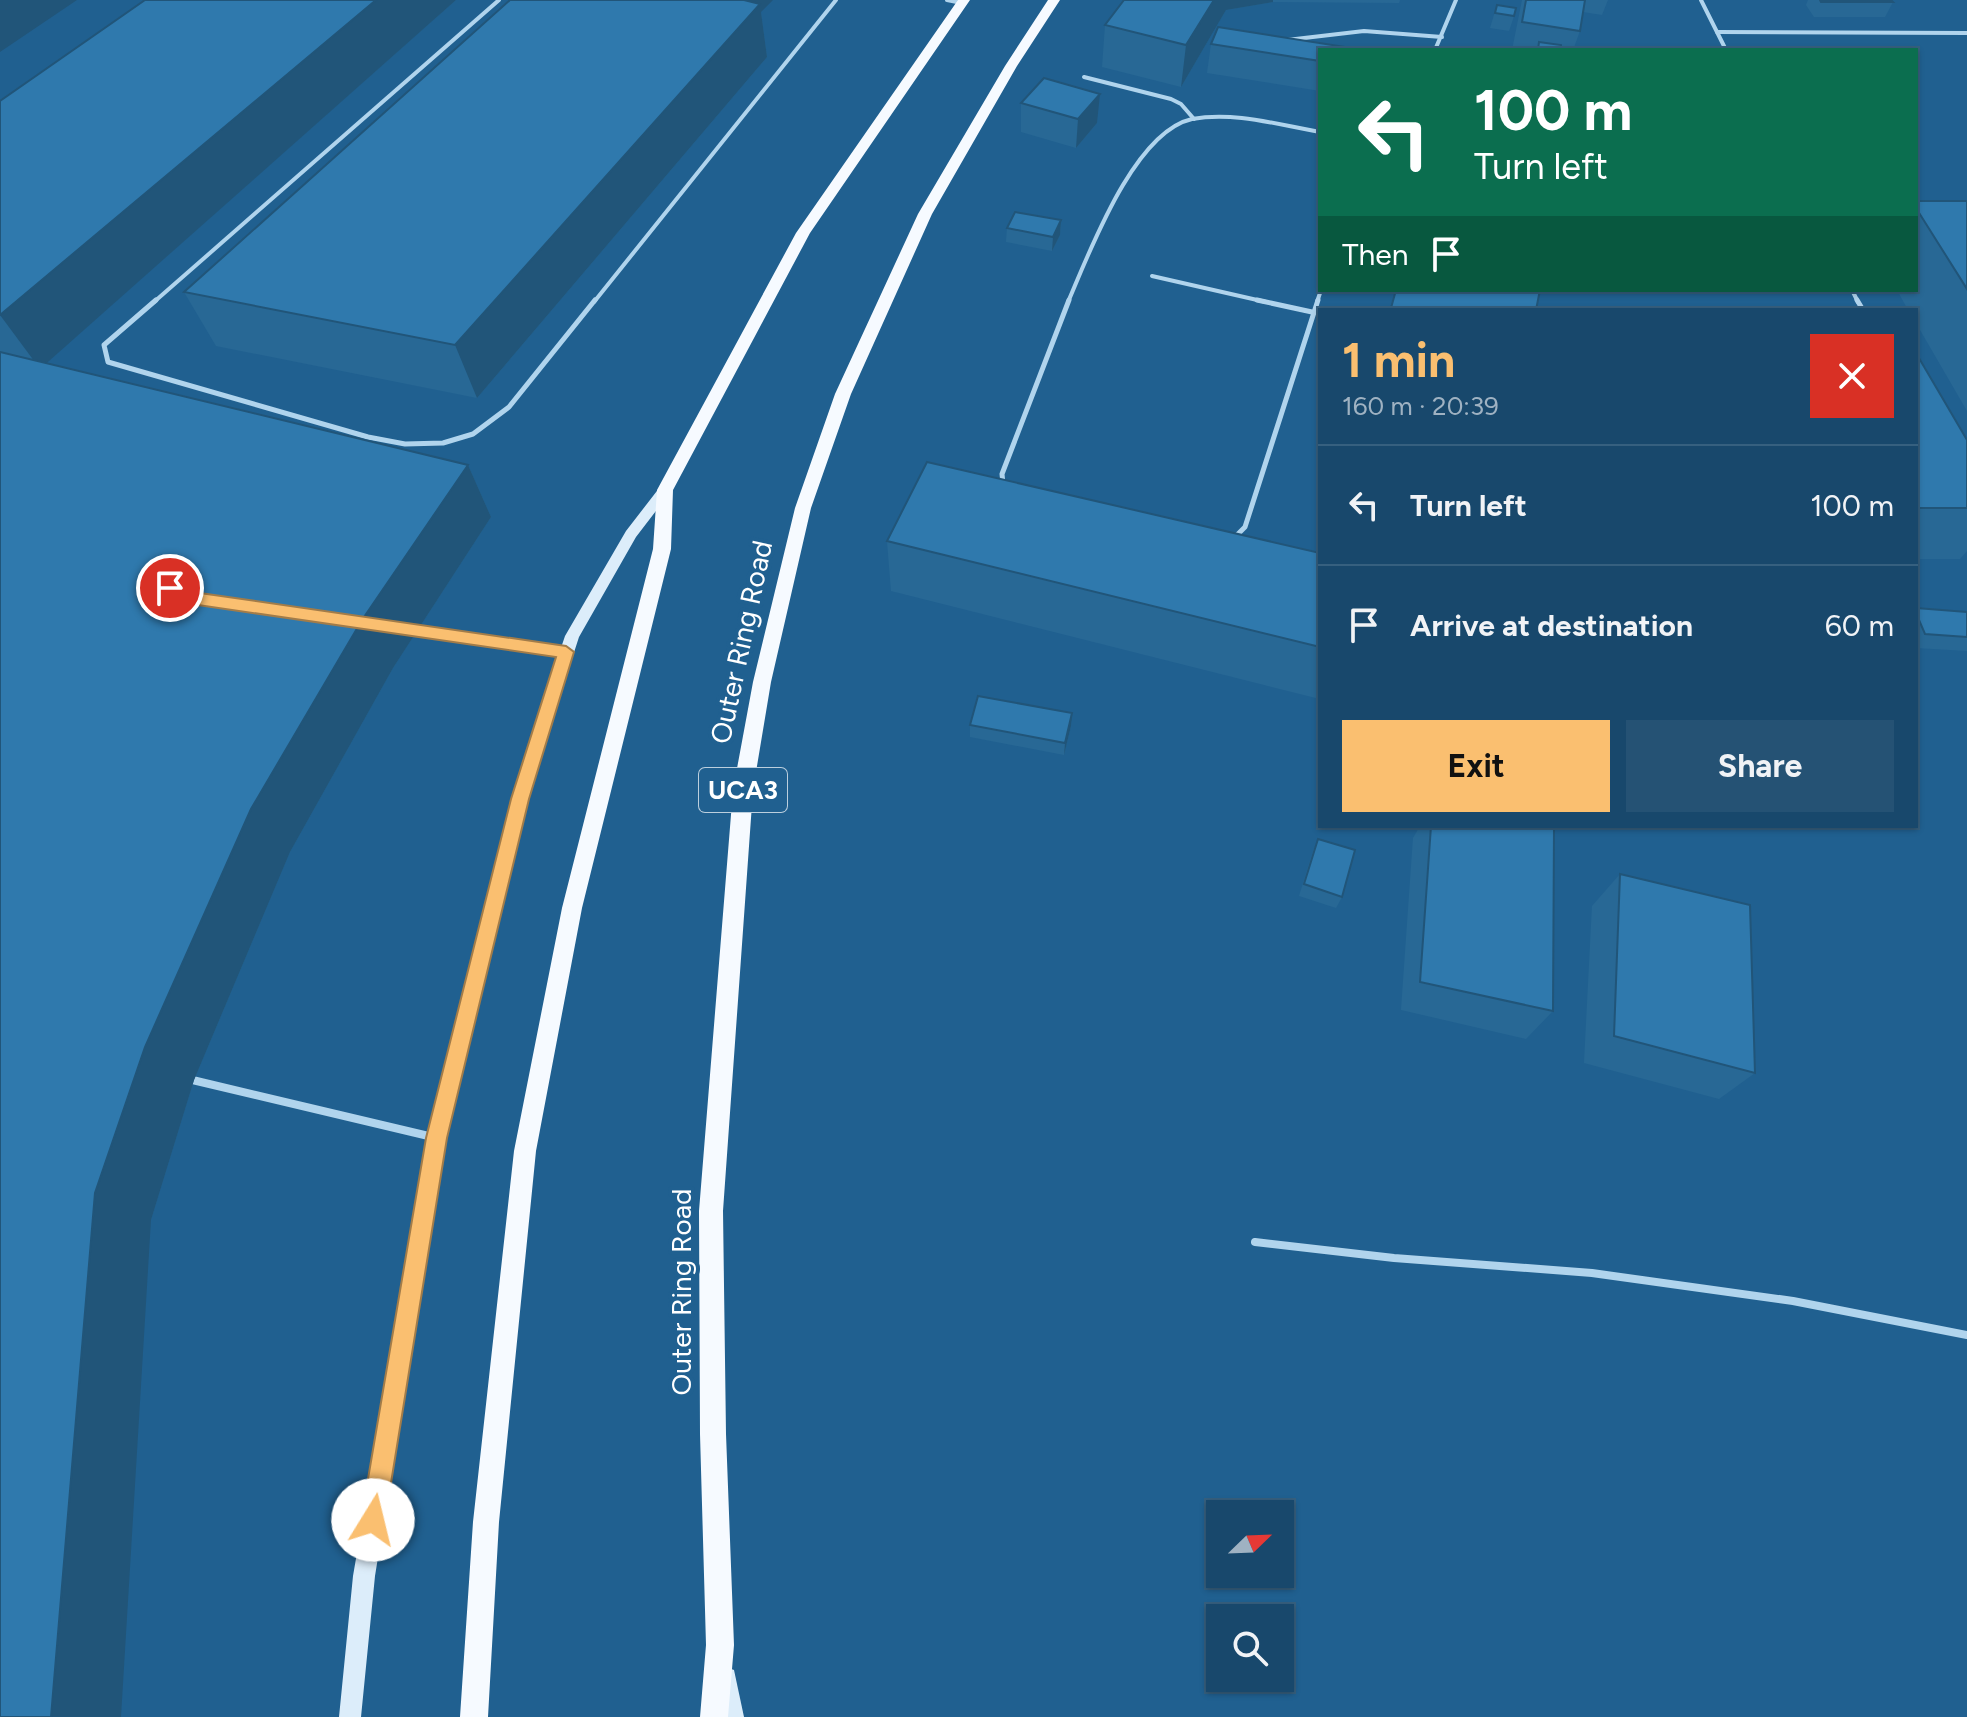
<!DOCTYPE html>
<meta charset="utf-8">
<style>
body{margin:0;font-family:Figtree,sans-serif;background:#255274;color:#f1f3f6;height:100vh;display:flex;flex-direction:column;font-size:30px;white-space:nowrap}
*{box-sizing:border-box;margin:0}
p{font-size:26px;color:#9fb2c2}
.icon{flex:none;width:44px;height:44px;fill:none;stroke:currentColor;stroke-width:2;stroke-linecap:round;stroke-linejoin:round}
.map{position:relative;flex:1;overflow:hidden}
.drawer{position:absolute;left:1318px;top:308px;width:600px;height:520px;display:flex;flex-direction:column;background:#18486c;border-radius:0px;box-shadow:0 2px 6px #0004,0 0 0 2px #36607f}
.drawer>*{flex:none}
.guide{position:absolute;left:1318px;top:48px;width:600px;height:244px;border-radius:0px;box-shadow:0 2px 6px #0004,0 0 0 2px #36607f;background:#0b6e4f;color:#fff;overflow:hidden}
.needle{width:52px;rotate:67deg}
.tools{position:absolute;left:1206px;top:1500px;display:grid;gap:16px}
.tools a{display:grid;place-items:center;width:88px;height:88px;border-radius:0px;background:#18486c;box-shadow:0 2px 6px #0004,0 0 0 2px #36607f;font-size:40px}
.pin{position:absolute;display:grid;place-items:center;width:68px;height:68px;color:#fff;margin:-34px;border:4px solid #fff;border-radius:50%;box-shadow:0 2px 8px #0007}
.me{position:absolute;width:88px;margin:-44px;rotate:9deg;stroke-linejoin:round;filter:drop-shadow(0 0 6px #0008)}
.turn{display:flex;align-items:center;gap:28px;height:168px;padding:0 24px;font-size:36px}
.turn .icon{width:104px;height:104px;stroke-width:2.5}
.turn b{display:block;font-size:56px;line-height:68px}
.then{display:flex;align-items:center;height:76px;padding:0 24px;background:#0003;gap:16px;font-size:30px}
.round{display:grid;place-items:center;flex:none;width:84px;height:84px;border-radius:0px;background:#255274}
.overview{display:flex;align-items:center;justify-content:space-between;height:136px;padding:0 24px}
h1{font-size:48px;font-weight:700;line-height:60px;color:#fabf70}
.primary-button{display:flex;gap:16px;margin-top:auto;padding:16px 24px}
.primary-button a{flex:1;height:92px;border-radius:0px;background:#fabf70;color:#111;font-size:32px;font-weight:700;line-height:92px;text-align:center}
.primary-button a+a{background:#255274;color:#f1f3f6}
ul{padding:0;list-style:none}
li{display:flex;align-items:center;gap:24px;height:120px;padding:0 24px;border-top:2px solid #36607f}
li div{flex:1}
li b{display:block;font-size:30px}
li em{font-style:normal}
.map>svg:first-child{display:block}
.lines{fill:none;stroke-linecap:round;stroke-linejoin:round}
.lane-far2{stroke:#b0d4ed;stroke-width:4}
.lane-far1{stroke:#b0d4ed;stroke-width:5}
.lane{stroke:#b0d4ed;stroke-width:8}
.street-far1{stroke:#b0d4ed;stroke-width:7}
.street{stroke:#b0d4ed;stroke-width:8}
.secondary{fill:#dcedfa;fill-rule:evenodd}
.primary{fill:#f6faff;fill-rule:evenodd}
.wall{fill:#286895}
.shaded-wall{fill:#215579}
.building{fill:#2f79ad;stroke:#215579;stroke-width:2}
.route{fill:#fabf70;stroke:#a27c49;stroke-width:2}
.labels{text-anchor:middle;stroke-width:8;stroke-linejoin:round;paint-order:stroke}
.shield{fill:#206090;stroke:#bccfde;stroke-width:2}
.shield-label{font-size:26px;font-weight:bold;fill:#fff}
.street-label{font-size:28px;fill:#fff;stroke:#206090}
</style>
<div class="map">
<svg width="1967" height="1717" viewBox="0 0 1967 1717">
<rect width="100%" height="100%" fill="#206090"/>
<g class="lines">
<g class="lane-far2">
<polyline points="947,0 962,3"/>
<polyline points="1701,0 1726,50"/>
<polyline points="1717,32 1967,33"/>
<polyline points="1287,40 1364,31 1442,37"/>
<polyline points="1435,50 1456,0"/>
<polyline points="1084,77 1171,99 1181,104 1194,119"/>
<polyline points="1152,276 1266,302"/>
<polyline points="1852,290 1858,302"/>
<polyline points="154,302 499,0"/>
<polyline points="594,302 836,0"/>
<path d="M1068,302c22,-51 66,-170 124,-183 42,-8 87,6 128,13"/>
<polyline points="1317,302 1321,290"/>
</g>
<g class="lane-far1">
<polyline points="156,300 104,345 108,362 368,437 405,444 443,443 473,434 509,407 595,300"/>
<polyline points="1257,300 1312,312"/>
<polyline points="1857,300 1863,310"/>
<polyline points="1003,484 1002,474 1069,300"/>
<polyline points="1235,537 1245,527 1318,300"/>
</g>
<polyline class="lane" points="1255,1242 1394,1258 1592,1273 1793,1301 1967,1335"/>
<polyline class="street-far1" points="408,629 566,652"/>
<polyline class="street" points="184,1078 437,1138"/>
<g class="secondary">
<polygon points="665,485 672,490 636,537 579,637 536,770 513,858 446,1138 375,1576 361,1717 339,1717 353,1576 428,1138 497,858 520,770 565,636 626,531 660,487"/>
<polygon points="726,1667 734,1670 744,1717 722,1717 715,1678 718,1670"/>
</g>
<g class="primary">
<polygon points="958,0 970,0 810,233 673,490 671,549 582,908 536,1151 499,1522 488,1717 460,1717 473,1522 514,1151 562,908 653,549 657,490 796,233"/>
<polygon points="1048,0 1060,0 1017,66 932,214 851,394 811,508 771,682 753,790 723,1211 726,1434 734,1645 728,1717 700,1717 706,1645 700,1434 699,1211 733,790 753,682 795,508 835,394 918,214 1005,66"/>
</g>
</g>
<g class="wall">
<polygon points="145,0 456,0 46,363 468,465 491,517 393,668 290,852 194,1080 151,1220 0,1717 0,101"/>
<polygon points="1124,0 1400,0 1399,3 1273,2 1226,10 1181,87 1102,67 1105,25"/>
<polygon points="1522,0 1608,0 1602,15 1583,12 1580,31 1573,50 1512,50"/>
<polygon points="1808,0 1891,0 1893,2 1885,17 1814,17 1806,5"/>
<polygon points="1497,5 1514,16 1509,31 1490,28"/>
<polygon points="761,12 767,57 477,398 216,346 184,292"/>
<polygon points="1211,44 1320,50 1320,91 1207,73"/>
<polygon points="1021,103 1097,123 1076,148 1021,132"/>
<polygon points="1916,201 1967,201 1967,411 1916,323 1916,310 1908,310 1897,290 1916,290"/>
<polygon points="1061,220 1060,235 1052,251 1006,242 1007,228"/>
<polygon points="1916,353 1967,440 1967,551 1960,559 1916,559"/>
<polygon points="1006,480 1320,553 1320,699 891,591 887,541"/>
<polygon points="1916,608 1967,612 1967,651 1916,648"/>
<polygon points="970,725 1071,726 1064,755 970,737"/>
<polygon points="1420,826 1540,826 1553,1011 1526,1039 1401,1010 1413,838"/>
<polygon points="1318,839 1342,897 1336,908 1299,896 1313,851"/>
<polygon points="1620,874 1755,1073 1719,1099 1584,1063 1592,906"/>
</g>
<g class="shaded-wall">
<polygon points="0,0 77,0 0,52"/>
<polygon points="376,0 456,0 40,369 0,315"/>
<polygon points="718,0 773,0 761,12 767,57 477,398 455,345"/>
<polygon points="1214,0 1273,0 1273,2 1226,10 1181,87 1186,45"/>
<polygon points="1100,94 1097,123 1076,148 1078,119"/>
<polygon points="1061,220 1060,235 1052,251 1053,237"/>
<polygon points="468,465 491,517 393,668 290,852 194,1080 151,1220 121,1717 51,1717 95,1193 145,1047 251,809 362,620"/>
<polygon points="1072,713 1071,726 1064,755 1065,743"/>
</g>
<g class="building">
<polygon points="145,0 376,0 0,315 0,101"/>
<polygon points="510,0 744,0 760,4 455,345 184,292"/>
<polygon points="1124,0 1214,0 1186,45 1105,25"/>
<polygon points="1526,0 1585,0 1580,31 1522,22"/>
<polygon points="1820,0 1891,0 1893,2 1821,2"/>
<polygon points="1497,5 1516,8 1514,16 1495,13"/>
<polygon points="1218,27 1364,50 1320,50 1320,61 1211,44"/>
<polygon points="1539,42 1561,45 1561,50 1538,50"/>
<polygon points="1044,78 1100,94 1078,119 1021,103"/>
<polygon points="1916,201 1967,201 1967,289 1916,208"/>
<polygon points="1015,212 1061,220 1053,237 1007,228"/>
<polygon points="1396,290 1540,290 1536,310 1401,310 1391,308"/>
<polygon points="0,352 468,465 362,620 251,809 145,1047 95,1193 51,1717 0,1717"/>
<polygon points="1916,353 1967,440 1967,508 1916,508"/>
<polygon points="927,462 1320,553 1320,647 887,541"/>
<polygon points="1916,608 1967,612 1967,637 1925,634 1916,613"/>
<polygon points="978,696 1072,713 1065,743 970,725"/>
<polygon points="1431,826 1540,826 1554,829 1553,1011 1420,982"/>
<polygon points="1318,839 1355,850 1342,897 1304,884"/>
<polygon points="1620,874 1750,905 1755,1073 1614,1036"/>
</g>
<polygon class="route" points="170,582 200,593 566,646 574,652 529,799 447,1138 385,1520 382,1528 373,1532 365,1528 361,1520 426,1138 511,799 556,657 198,605 164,592 162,588"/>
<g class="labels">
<rect class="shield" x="699" y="768" width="88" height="44" rx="6"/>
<g class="shield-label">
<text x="743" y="799">UCA3</text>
</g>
<g class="street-label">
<text transform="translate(741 642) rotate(-78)" y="10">Outer Ring Road</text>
<text transform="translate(681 1292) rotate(-90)" y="10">Outer Ring Road</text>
</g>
</g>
</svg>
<div class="tools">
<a><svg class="needle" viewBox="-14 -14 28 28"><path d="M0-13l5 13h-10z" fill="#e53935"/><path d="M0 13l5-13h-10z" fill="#9fb2c2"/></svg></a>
<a><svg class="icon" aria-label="search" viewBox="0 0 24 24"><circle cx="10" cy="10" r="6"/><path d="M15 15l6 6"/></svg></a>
</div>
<div class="pin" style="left:170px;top:588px;background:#d93025"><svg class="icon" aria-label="arrive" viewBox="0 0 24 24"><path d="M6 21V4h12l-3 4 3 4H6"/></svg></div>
<svg class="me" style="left:373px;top:1520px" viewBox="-20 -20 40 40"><circle r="19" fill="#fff"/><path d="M0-13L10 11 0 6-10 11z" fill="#fabf70"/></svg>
<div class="guide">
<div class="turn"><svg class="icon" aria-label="left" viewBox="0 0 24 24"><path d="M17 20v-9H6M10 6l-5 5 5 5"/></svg><div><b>100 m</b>Turn left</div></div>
<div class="then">Then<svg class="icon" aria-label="arrive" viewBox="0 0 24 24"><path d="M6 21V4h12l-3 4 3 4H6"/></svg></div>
</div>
<section class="drawer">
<div class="overview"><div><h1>1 min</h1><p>160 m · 20:39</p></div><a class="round" style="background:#d93025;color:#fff"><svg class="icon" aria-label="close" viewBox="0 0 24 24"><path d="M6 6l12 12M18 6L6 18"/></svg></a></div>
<ul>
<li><svg class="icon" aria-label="left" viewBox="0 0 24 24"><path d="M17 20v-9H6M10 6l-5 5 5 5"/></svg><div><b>Turn left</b></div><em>100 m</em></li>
<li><svg class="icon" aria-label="arrive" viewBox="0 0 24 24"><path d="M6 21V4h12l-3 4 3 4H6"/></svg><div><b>Arrive at destination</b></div><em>60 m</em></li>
</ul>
<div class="primary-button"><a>Exit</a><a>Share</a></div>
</section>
</div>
